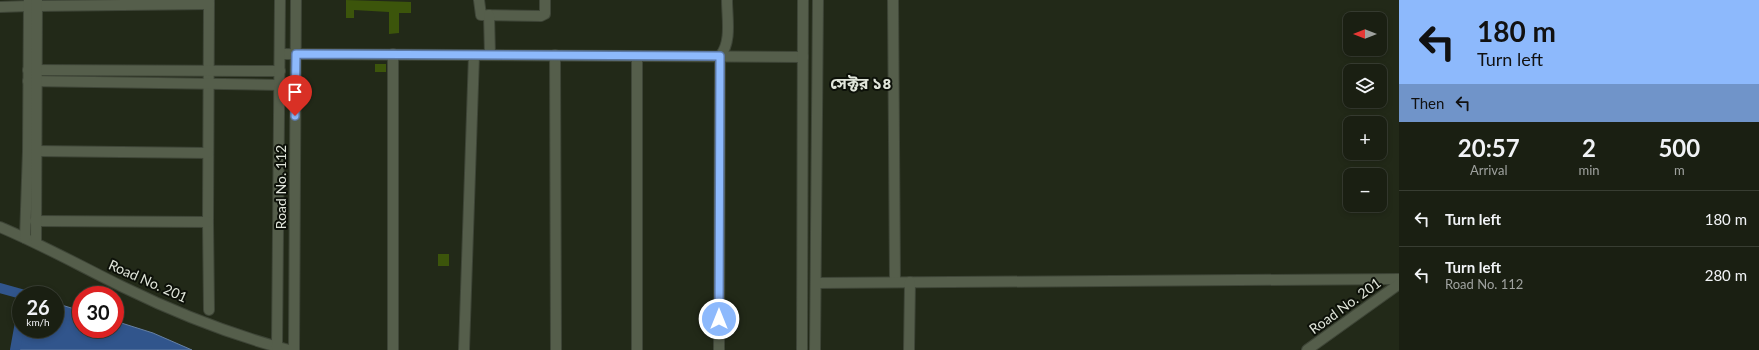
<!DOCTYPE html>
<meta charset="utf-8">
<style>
body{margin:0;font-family:Lato,"Noto Sans Bengali",sans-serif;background:#23271b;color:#f1f3f6;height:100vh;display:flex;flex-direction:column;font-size:15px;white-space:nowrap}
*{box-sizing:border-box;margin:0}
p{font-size:13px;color:#9fa29f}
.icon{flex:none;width:22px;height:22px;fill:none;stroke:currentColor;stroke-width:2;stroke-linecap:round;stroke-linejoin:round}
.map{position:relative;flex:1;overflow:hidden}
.side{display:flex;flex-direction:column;background:#1a1f12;width:360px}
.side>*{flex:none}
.banner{background:#8db9fc;color:#111;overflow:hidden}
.needle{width:26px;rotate:270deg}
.fabs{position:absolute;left:1343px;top:12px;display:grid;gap:8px}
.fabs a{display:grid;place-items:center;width:44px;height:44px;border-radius:8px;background:#1a1f12;box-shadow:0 2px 6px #0003,0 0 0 1px #383d32;font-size:20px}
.speed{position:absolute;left:12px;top:286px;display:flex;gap:8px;font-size:20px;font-weight:700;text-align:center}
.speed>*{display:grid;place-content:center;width:52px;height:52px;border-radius:50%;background:#1a1f12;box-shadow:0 2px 6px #0003,0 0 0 1px #383d32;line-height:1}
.speed small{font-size:10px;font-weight:400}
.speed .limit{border:6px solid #d22;background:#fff;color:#111}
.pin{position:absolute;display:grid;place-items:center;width:34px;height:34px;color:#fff;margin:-41px -17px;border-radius:50% 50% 50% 0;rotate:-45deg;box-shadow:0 0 4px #0007}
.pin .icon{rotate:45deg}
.me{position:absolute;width:44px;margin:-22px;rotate:0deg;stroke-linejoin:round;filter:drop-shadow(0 0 3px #0008)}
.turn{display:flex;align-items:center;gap:14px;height:84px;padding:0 12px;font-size:18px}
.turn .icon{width:52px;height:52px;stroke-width:2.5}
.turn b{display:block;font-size:28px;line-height:34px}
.then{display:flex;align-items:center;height:38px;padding:0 12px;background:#0003;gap:8px;font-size:15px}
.eta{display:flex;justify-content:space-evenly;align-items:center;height:68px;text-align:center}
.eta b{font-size:24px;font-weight:700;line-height:28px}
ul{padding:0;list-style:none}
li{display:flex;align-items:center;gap:12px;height:56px;padding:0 12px;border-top:1px solid #383d32}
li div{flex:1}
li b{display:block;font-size:15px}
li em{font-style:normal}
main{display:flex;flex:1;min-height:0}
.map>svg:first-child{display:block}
.water{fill:#31558c;stroke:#6680a4}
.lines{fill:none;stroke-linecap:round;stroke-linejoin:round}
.canal{stroke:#31558c;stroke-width:10}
.building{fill:#3c550b}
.minor-casing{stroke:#3e4537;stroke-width:12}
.minor{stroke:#555e4b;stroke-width:10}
.route-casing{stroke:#5c78a4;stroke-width:10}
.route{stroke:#8db9fc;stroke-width:7}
.labels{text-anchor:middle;stroke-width:4;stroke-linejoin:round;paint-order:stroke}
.street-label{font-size:14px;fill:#e1e6db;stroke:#0d1109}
.quarter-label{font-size:16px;font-weight:bold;fill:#e1e6db;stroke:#0d1109}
</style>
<main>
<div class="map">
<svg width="1399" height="350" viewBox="0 0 1399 350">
<rect width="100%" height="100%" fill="#222918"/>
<polygon class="water" points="55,303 81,311 81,329 115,329 115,321 153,333 192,350 15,350 21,317 21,329 55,329"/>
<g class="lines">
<g class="canal">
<polyline points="0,288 25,295"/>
<polyline points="15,350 21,317"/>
</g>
</g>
<g class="building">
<polygon points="346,0 411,2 411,13 399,13 399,33 389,34 389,12 354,10 354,18 346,18"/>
<rect x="375" y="64" width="11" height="8"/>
<rect x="438" y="254" width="11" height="12"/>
</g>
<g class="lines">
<defs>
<g id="minor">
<polyline points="209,0 208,222 209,310"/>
<polyline points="479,0 481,15 541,16 545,14 545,0"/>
<polyline points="893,0 895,282"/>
<polyline points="37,6 209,4"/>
<polyline points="0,7 29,6"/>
<polyline points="489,15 490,55"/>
<polyline points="280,54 803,57"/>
<polyline points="555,55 556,350"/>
<polyline points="637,56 637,350"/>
<polyline points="28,70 280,71"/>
<polyline points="28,81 280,85"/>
<polyline points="35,151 208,153"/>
<polyline points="35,221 208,222"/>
<path d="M0,227c43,18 82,40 123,60 53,26 109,48 166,63"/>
<polyline points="25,238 28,151 29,0"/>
<polyline points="36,242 37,0"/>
<polyline points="817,283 1399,279"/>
<polyline points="277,347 280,0"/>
<polyline points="294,350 296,0"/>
<polyline points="393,350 393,54"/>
<polyline points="464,350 474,55"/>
<path d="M719,350l1,-294c12,-14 7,-38 7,-56"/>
<polyline points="802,350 803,0"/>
<polyline points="815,350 818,0"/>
<polyline points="909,350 910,282"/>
<polyline points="1307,350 1399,284"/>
</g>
</defs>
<use href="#minor" class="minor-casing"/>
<use href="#minor" class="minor"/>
</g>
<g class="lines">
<defs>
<polyline id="route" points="295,116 296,54 720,56 719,319"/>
</defs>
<use href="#route" class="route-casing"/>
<use href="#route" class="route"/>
</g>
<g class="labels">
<g class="street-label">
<text transform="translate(281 187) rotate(-90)" y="5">Road No. 112</text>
<text transform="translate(148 281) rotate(24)" y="5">Road No. 201</text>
<text transform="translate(1345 306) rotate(-36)" y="5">Road No. 201</text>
</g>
<g class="quarter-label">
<text x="861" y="89">সেক্টর ১৪</text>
</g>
</g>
</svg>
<div class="fabs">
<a><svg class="needle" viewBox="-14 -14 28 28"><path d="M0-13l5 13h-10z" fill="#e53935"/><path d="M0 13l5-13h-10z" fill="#9fa29f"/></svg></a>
<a><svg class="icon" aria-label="layers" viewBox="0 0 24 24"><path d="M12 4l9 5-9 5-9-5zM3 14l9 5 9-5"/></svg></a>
<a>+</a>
<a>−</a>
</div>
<div class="speed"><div>26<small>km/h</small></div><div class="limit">30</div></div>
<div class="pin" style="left:295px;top:116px;background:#d93025"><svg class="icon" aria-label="arrive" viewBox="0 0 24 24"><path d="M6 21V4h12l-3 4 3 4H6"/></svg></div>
<svg class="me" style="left:719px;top:319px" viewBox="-20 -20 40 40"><circle r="17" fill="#8db9fc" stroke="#fff" stroke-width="3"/><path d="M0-11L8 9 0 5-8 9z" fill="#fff"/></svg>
</div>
<section class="side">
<div class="banner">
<div class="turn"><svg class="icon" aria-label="left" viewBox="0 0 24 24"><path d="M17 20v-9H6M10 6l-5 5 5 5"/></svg><div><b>180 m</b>Turn left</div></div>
<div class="then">Then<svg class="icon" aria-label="left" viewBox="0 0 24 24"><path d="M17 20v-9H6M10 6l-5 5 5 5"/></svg></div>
</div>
<div class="eta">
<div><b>20:57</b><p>Arrival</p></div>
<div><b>2</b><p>min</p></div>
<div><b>500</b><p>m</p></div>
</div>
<ul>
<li><svg class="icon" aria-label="left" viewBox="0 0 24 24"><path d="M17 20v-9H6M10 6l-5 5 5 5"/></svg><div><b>Turn left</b></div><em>180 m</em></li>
<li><svg class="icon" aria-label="left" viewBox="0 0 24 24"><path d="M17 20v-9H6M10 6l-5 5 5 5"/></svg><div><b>Turn left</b><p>Road No. 112</p></div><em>280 m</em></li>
</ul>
</section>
</main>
